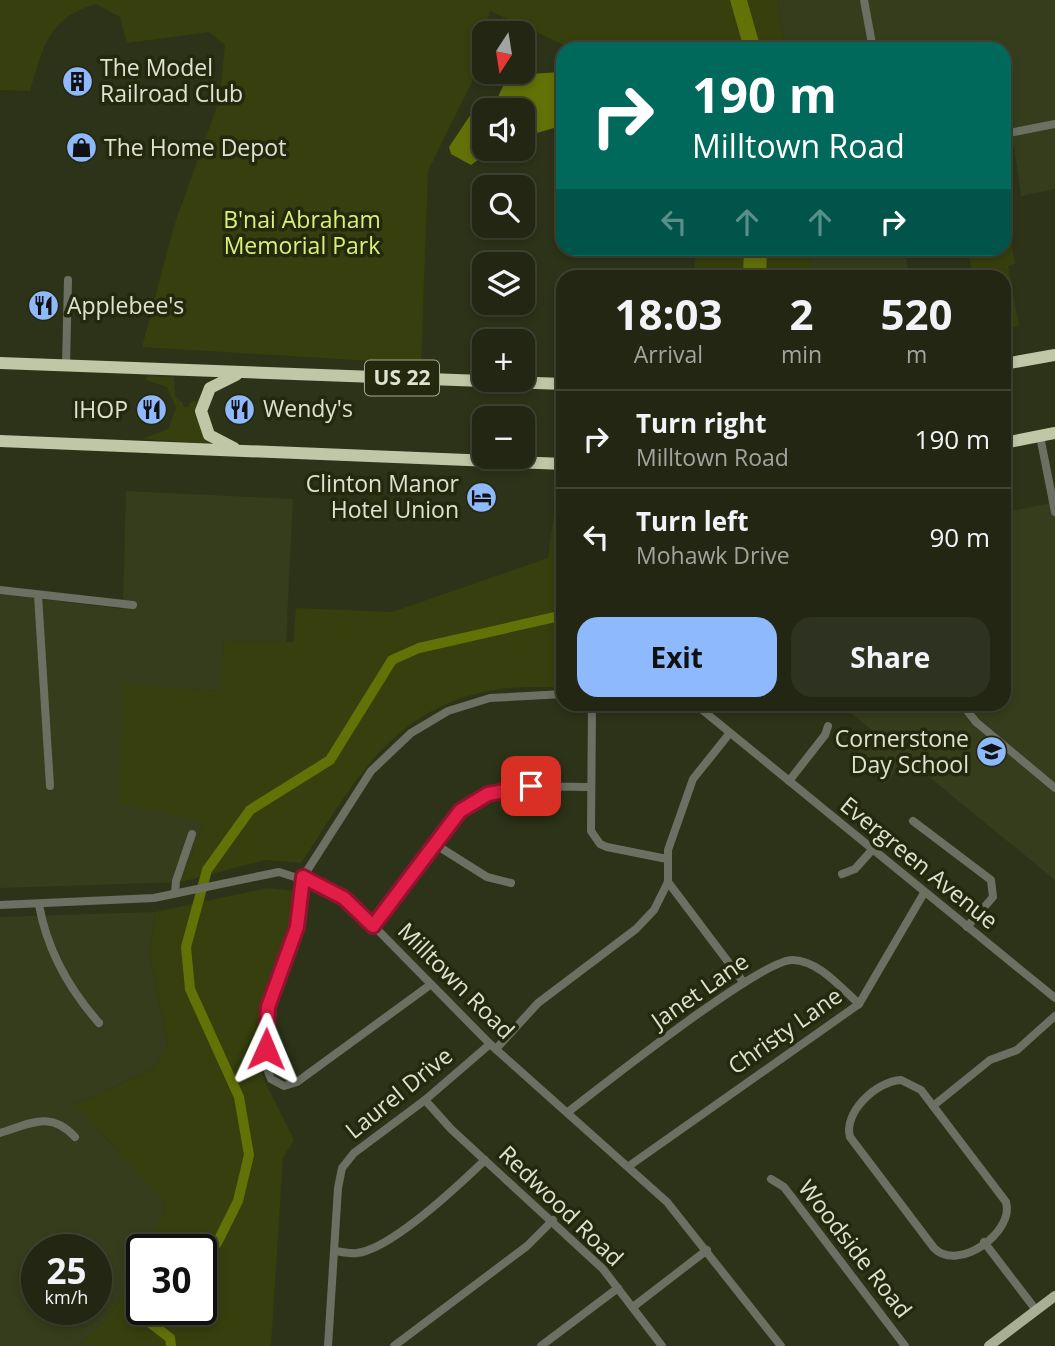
<!DOCTYPE html>
<meta charset="utf-8">
<style>
body{margin:0;font-family:"Open Sans",sans-serif;background:#2e3220;color:#f1f3f6;height:100vh;display:flex;flex-direction:column;font-size:26px;white-space:nowrap}
*{box-sizing:border-box;margin:0}
p{font-size:23px;color:#a2a59f}
.icon{flex:none;width:38px;height:38px;fill:none;stroke:currentColor;stroke-width:2;stroke-linecap:round;stroke-linejoin:round}
.map{position:relative;flex:1;overflow:hidden}
.drawer{position:absolute;left:556px;top:270px;width:455px;height:441px;display:flex;flex-direction:column;background:#222612;border-radius:21px;box-shadow:0 4px 10px #0003,0 0 0 2px #3f4332}
.drawer>*{flex:none}
.guide{position:absolute;left:556px;top:42px;width:455px;height:214px;border-radius:21px;box-shadow:0 4px 10px #0003,0 0 0 2px #3f4332;background:#00695c;color:#fff;overflow:hidden}
.needle{width:46px;rotate:192deg}
.buttons{position:absolute;left:472px;top:21px;display:grid;gap:14px}
.buttons a{display:grid;place-items:center;width:63px;height:63px;border-radius:14px;background:#222612;box-shadow:0 4px 10px #0003,0 0 0 2px #3f4332;font-size:35px}
.speed{position:absolute;left:21px;top:1234px;display:flex;gap:14px;font-size:35px;font-weight:700;text-align:center}
.speed>*{display:grid;place-content:center;width:91px;height:91px;border-radius:50%;background:#222612;box-shadow:0 4px 10px #0003,0 0 0 2px #3f4332;line-height:1}
.speed small{font-size:18px;font-weight:400}
.speed .limit{border:4px solid #111;border-radius:10px;background:#fff;color:#111}
.pin{position:absolute;display:grid;place-items:center;width:60px;height:60px;color:#fff;margin:-30px;border-radius:14px;box-shadow:0 4px 10px #0006}
.me{position:absolute;width:77px;margin:-38px;rotate:1deg;stroke-linejoin:round;filter:drop-shadow(0 0 5px #0008)}
.turn{display:flex;align-items:center;gap:24px;height:147px;padding:0 21px;font-size:32px}
.turn .icon{width:91px;height:91px;stroke-width:2.5}
.turn b{display:block;font-size:49px;line-height:60px}
.lanes{display:flex;align-items:center;height:66px;padding:0 21px;background:#0003;justify-content:center;gap:35px;direction:ltr}
.lanes .off{opacity:.35}
.eta{display:flex;justify-content:space-evenly;align-items:center;height:119px;text-align:center}
.eta b{font-size:42px;font-weight:700;line-height:49px}
.action{display:flex;gap:14px;margin-top:auto;padding:14px 21px}
.action a{flex:1;height:80px;border-radius:21px;background:#8eb9fc;color:#111;font-size:28px;font-weight:700;line-height:80px;text-align:center}
.action a+a{background:#2e3220;color:#f1f3f6}
ul{padding:0;list-style:none}
li{display:flex;align-items:center;gap:21px;height:98px;padding:0 21px;border-top:2px solid #3f4332}
li div{flex:1}
li b{display:block;font-size:26px}
li em{font-style:normal}
.map>svg:first-child{display:block}
.built{fill:#363d1c;fill-rule:evenodd}
.green{fill:#363f0d}
.water{fill:#637207}
.lines{fill:none;stroke-linecap:round;stroke-linejoin:round}
.river{stroke:#637207;stroke-width:10}
.minor{stroke:#6c7063;stroke-width:8}
.major{stroke:#a8af94;stroke-width:10}
.highway{stroke:#bfc7a7;stroke-width:12}
.route-casing{stroke:#92132f;stroke-width:18}
.route{stroke:#e11d48;stroke-width:12}
.labels{text-anchor:middle;stroke-width:7;stroke-linejoin:round;paint-order:stroke}
.shield{fill:#24290e;stroke:#a6aa96;stroke-width:2}
.shield-label{font-size:21px;font-weight:bold;fill:#dde2d1}
.poi-label{font-size:23px;fill:#dde2d1;stroke:#24290e;text-anchor:start}
.park-label{font-size:23px;fill:#d9f177;stroke:#24290e}
.street-label{font-size:23px;fill:#dde2d1;stroke:#24290e}
</style>
<div class="map">
<svg width="1055" height="1346" viewBox="0 0 1055 1346">
<rect width="100%" height="100%" fill="#2d3318"/>
<g class="built">
<polygon points="778,0 1055,0 1055,189 1021,196 1014,147 1005,144 1004,49 785,49"/>
<polygon points="811,249 905,249 909,276 810,276"/>
<polygon points="126,491 293,499 286,642 224,641 221,691 122,686 204,822 181,882 0,888 0,594 123,609"/>
<polygon points="1053,503 1055,511 1055,880 906,758 885,784 853,759 874,732 840,704 1004,704 1005,512"/>
<path d="M155,912l-5,43 18,89 -16,26 -77,34 91,100 -16,45 -8,1v17l-40,58 -23,21h-79v-429zM37,1250h59v59h-59z"/>
</g>
<g class="green">
<path d="M0,0h778l7,49h-174l-47,-4 -74,-34 -18,71 -44,89 -7,193 -279,-17 32,-121 45,-125 6,-56 -16,-13 -82,11 -7,-26 -24,-13c-48,13 -53,44 -66,87l-30,-1z"/>
<polygon points="1010,235 1015,264 1008,266 1019,326 1005,329 1004,276 973,276 967,249 1004,248 1005,236"/>
<polygon points="696,249 811,249 810,276 694,276"/>
<polygon points="148,376 174,377 175,397 183,403 183,407 189,407 189,403 197,400 195,413 212,444 142,439 168,429 176,408 167,387 145,380"/>
<path d="M559,476h5l-1,211c-22,1 -47,-1 -69,3 -104,18 -140,94 -193,173l-36,-3 -84,22 23,-60 -84,-18 2,-119 98,6 4,-50 69,1 3,-34 96,4 156,-54z"/>
<polygon points="268,888 295,891 287,946 266,997 260,1031 263,1078 294,1140 283,1158 271,1346 79,1346 102,1325 142,1267 142,1309 201,1309 201,1250 150,1249 166,1204 75,1104 152,1070 168,1044 150,955 155,912"/>
</g>
<g class="water">
<polygon points="730,0 747,0 761,49 744,49"/>
<polygon points="560,72 563,74 563,119 554,128 523,137 523,110 492,110 503,86 501,76"/>
<polygon points="471,114 485,117 485,149 493,149 471,165 451,154 449,147"/>
<polygon points="744,249 767,249 766,276 743,276"/>
</g>
<g class="lines">
<g class="river">
<polyline points="201,1261 217,1243 238,1201 249,1155 239,1097 190,989 186,947 207,870 250,810 330,760 392,660 419,648 564,615"/>
<polyline points="151,1309 149,1322 170,1338 171,1346"/>
</g>
<g class="minor">
<polyline points="864,0 873,49"/>
<polyline points="1004,134 1055,124"/>
<polyline points="66,365 68,280"/>
<polyline points="1040,436 1055,512"/>
<polyline points="0,590 133,605"/>
<polyline points="38,595 50,786"/>
<polyline points="592,704 591,831 600,844 607,847 667,859"/>
<polyline points="695,704 1055,998"/>
<polyline points="962,704 976,722 1055,788"/>
<polyline points="789,781 825,735 828,726"/>
<polyline points="913,821 991,880 993,897 967,927"/>
<polyline points="433,843 487,877 511,883"/>
<polyline points="842,874 855,869 872,850"/>
<polyline points="668,882 744,983"/>
<polyline points="175,893 176,881 192,834"/>
<polyline points="0,905 154,898 279,872 323,886 361,913 490,1044 667,1202 781,1346"/>
<path d="M39,905c8,44 30,84 60,118"/>
<path d="M373,926l79,-108c39,-37 88,-31 138,-31"/>
<polyline points="430,985 297,1082 284,1086 271,1079 267,1069 265,1018 297,927 303,877 371,771 411,733 448,711 490,698 564,694"/>
<polyline points="496,1049 538,1003 636,929 654,910 668,882 668,850 693,779 729,734"/>
<path d="M901,1080l20,10 85,112c9,30 -48,71 -72,46l-84,-111c-7,-25 27,-56 51,-57z"/>
<polyline points="425,1100 451,1129 603,1269 662,1346"/>
<polyline points="933,1106 990,1060 1017,1050 1055,1016"/>
<path d="M568,1112c34,-26 194,-154 225,-152 26,1 47,27 66,44"/>
<path d="M0,1133c30,-9 50,-23 75,4"/>
<polyline points="629,1166 859,1004 924,893"/>
<polyline points="771,1179 784,1187 905,1346"/>
<polyline points="984,1242 1036,1310"/>
<path d="M335,1251c7,1 15,3 22,2 34,-4 102,-68 128,-93"/>
<polyline points="633,1307 707,1250"/>
<polyline points="328,1346 338,1188 342,1168 354,1153 425,1100 490,1044"/>
<polyline points="394,1346 527,1246 553,1220"/>
<polyline points="541,1346 618,1288"/>
</g>
<polyline class="major" points="989,1346 1055,1296"/>
<g class="highway">
<polyline points="0,363 564,384"/>
<polyline points="1004,364 1055,355"/>
<polyline points="0,441 564,464"/>
<polyline points="1004,443 1055,433"/>
<polyline points="234,448 209,435 201,411 210,388 236,375"/>
</g>
</g>
<g class="lines">
<defs>
<polyline id="route" points="266,1049 268,1007 297,927 303,877 344,898 373,926 460,811 488,794 531,786"/>
</defs>
<use href="#route" class="route-casing"/>
<use href="#route" class="route"/>
</g>
<defs>
<symbol id="building-disc" viewBox="-11 -11 22 22"><circle r="9.5" fill="#8eb9fc" stroke="#24290e"/><path d="M-4-6H4V6H1V3H-1V6H-4ZM-2.5-4.3h1.7v1.8h-1.7ZM.8-4.3h1.7v1.8H.8ZM-2.5-1h1.7V.8h-1.7ZM.8-1h1.7V.8H.8Z" fill="#111"/></symbol>
<symbol id="shop-disc" viewBox="-11 -11 22 22"><circle r="9.5" fill="#8eb9fc" stroke="#24290e"/><path d="M-5-2.5h2.3a2.7 3.5 0 0 1 5.4 0H5L5.5 6h-11ZM-1.5-2.5h3a1.5 2.3 0 0 0-3 0Z" fill="#111"/></symbol>
<symbol id="restaurant-disc" viewBox="-11 -11 22 22"><circle r="9.5" fill="#8eb9fc" stroke="#24290e"/><path d="M-5-6h1v4h1v-4h1v4h1v-4h1v5L-1.5 .5V6h-2V.5L-5-1ZM5-6V6H3V1.5H1.5Q1.5-4 5-6Z" fill="#111"/></symbol>
<symbol id="hotel-disc" viewBox="-11 -11 22 22"><circle r="9.5" fill="#8eb9fc" stroke="#24290e"/><path d="M-6-4.5h1.5V1H6V5H4.5V3h-9V5H-6ZM-4 0a1.8 1.8 0 1 1 3.6 0ZM.5 0V-2.5h3Q6-2.5 6 0Z" fill="#111"/></symbol>
<symbol id="school-disc" viewBox="-11 -11 22 22"><circle r="9.5" fill="#8eb9fc" stroke="#24290e"/><path d="M0-5L7-2L0 1L-7-2ZM-4 1L0 2.5L4 1V4Q0 6-4 4Z" fill="#111"/></symbol>
</defs>
<g fill-rule="evenodd">
<use href="#building-disc" x="60" y="64" width="35" height="35"/>
<use href="#shop-disc" x="64" y="130" width="35" height="35"/>
<use href="#restaurant-disc" x="26" y="288" width="35" height="35"/>
<use href="#restaurant-disc" x="222" y="392" width="35" height="35"/>
<use href="#restaurant-disc" x="134" y="392" width="35" height="35"/>
<use href="#hotel-disc" x="464" y="480" width="35" height="35"/>
<use href="#school-disc" x="974" y="734" width="35" height="35"/>
</g>
<g class="labels">
<rect class="shield" x="365" y="360.5" width="74" height="35" rx="5"/>
<g class="shield-label">
<text x="402" y="385">US 22</text>
</g>
<g class="poi-label">
<text x="100" y="76">The Model<tspan x="100" dy="26">Railroad Club</tspan></text>
<text x="104" y="156">The Home Depot</text>
<text x="67" y="314">Applebee's</text>
<text x="263" y="417">Wendy's</text>
<text x="128" y="418" text-anchor="end">IHOP</text>
<text x="459" y="492" text-anchor="end">Clinton Manor<tspan x="459" dy="26">Hotel Union</tspan></text>
<text x="969" y="747" text-anchor="end">Cornerstone<tspan x="969" dy="26">Day School</tspan></text>
</g>
<g class="park-label">
<text x="302" y="228">B'nai Abraham<tspan x="302" dy="26">Memorial Park</tspan></text>
</g>
<g class="street-label">
<text transform="translate(919 863) rotate(39)" y="8">Evergreen Avenue</text>
<text transform="translate(456 981) rotate(45)" y="8">Milltown Road</text>
<text transform="translate(700 991) rotate(-35)" y="8">Janet Lane</text>
<text transform="translate(785 1031) rotate(-35)" y="8">Christy Lane</text>
<text transform="translate(399 1093) rotate(-39)" y="8">Laurel Drive</text>
<text transform="translate(561 1206) rotate(44)" y="8">Redwood Road</text>
<text transform="translate(855 1249) rotate(52)" y="8">Woodside Road</text>
</g>
</g>
</svg>
<div class="buttons">
<a><svg class="needle" viewBox="-14 -14 28 28"><path d="M0-13l5 13h-10z" fill="#e53935"/><path d="M0 13l5-13h-10z" fill="#a2a59f"/></svg></a>
<a><svg class="icon" aria-label="sound" viewBox="0 0 24 24"><path d="M4 9h4l5-4v14l-5-4H4zM17 9q2 3 0 6"/></svg></a>
<a><svg class="icon" aria-label="search" viewBox="0 0 24 24"><circle cx="10" cy="10" r="6"/><path d="M15 15l6 6"/></svg></a>
<a><svg class="icon" aria-label="layers" viewBox="0 0 24 24"><path d="M12 4l9 5-9 5-9-5zM3 14l9 5 9-5"/></svg></a>
<a>+</a>
<a>−</a>
</div>
<div class="speed"><div>25<small>km/h</small></div><div class="limit">30</div></div>
<div class="pin" style="left:531px;top:786px;background:#d93025"><svg class="icon" aria-label="arrive" viewBox="0 0 24 24"><path d="M6 21V4h12l-3 4 3 4H6"/></svg></div>
<svg class="me" style="left:266px;top:1049px" viewBox="-20 -20 40 40"><path d="M0-17L14 15 0 8-14 15z" fill="#e11d48" stroke="#fff" stroke-width="4"/></svg>
<div class="guide">
<div class="turn"><svg class="icon" aria-label="right" viewBox="0 0 24 24"><path d="M7 20v-9h11M14 6l5 5-5 5"/></svg><div><b>190 m</b>Milltown Road</div></div>
<div class="lanes"><svg class="icon off" aria-label="left" viewBox="0 0 24 24"><path d="M17 20v-9H6M10 6l-5 5 5 5"/></svg><svg class="icon off" aria-label="ahead" viewBox="0 0 24 24"><path d="M12 20V5M6 11l6-6 6 6"/></svg><svg class="icon off" aria-label="ahead" viewBox="0 0 24 24"><path d="M12 20V5M6 11l6-6 6 6"/></svg><svg class="icon" aria-label="right" viewBox="0 0 24 24"><path d="M7 20v-9h11M14 6l5 5-5 5"/></svg></div>
</div>
<section class="drawer">
<div class="eta">
<div><b>18:03</b><p>Arrival</p></div>
<div><b>2</b><p>min</p></div>
<div><b>520</b><p>m</p></div>
</div>
<ul>
<li><svg class="icon" aria-label="right" viewBox="0 0 24 24"><path d="M7 20v-9h11M14 6l5 5-5 5"/></svg><div><b>Turn right</b><p>Milltown Road</p></div><em>190 m</em></li>
<li><svg class="icon" aria-label="left" viewBox="0 0 24 24"><path d="M17 20v-9H6M10 6l-5 5 5 5"/></svg><div><b>Turn left</b><p>Mohawk Drive</p></div><em>90 m</em></li>
</ul>
<div class="action"><a>Exit</a><a>Share</a></div>
</section>
</div>
